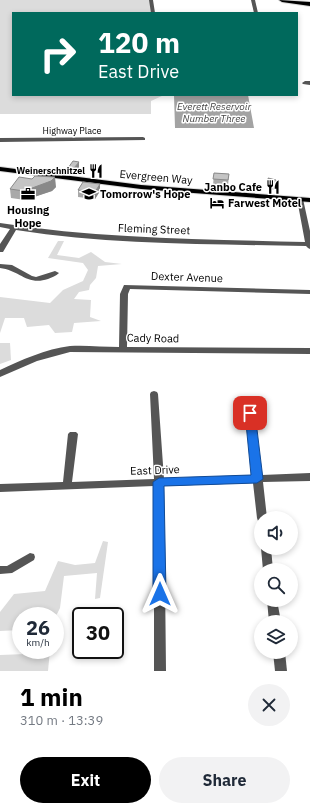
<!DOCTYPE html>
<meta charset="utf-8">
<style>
body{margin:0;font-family:"IBM Plex Sans",sans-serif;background:#f2f2f3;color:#1f2937;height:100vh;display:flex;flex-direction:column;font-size:15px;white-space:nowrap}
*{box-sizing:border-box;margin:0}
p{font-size:13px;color:#747a83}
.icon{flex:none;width:22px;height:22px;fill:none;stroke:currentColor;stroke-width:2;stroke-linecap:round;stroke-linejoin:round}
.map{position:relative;height:671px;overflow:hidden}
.drawer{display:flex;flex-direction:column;background:#fff;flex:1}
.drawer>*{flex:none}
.hud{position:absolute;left:12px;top:12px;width:286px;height:84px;border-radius:0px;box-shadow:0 2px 6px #0003;background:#00695c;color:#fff;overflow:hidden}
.buttons{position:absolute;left:254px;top:511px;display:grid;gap:8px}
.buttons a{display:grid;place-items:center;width:44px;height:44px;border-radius:50%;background:#fff;box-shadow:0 2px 6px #0003;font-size:20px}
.speed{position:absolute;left:12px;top:607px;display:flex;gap:8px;font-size:20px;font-weight:700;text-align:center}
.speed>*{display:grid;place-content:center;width:52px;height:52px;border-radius:50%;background:#fff;box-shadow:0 2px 6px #0003;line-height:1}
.speed small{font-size:10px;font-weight:400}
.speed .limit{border:2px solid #111;border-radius:6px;background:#fff;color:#111}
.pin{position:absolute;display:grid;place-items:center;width:34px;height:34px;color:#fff;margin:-17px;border-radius:8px;box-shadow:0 2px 6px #0006}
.me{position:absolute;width:44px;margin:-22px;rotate:0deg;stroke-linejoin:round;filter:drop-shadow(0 0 3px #0008)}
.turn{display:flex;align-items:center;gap:14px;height:84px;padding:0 20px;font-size:18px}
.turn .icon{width:52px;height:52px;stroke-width:2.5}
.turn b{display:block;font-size:28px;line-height:34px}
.round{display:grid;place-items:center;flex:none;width:42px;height:42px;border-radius:21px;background:#f2f2f3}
.headline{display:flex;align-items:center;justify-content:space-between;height:68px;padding:0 20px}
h1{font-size:24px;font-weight:700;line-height:30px;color:#000}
.action{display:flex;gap:8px;margin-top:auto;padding:8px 20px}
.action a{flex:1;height:46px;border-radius:24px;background:#000;color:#fff;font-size:16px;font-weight:700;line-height:46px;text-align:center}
.action a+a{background:#f2f2f3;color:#1f2937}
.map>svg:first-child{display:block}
.green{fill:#dcdcdc}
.water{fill:#a3a3a3}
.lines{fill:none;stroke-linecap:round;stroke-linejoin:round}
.major-casing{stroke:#dbdbdb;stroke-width:2}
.minor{fill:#555;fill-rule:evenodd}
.major{fill:#000;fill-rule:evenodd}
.wall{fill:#a9a9a9}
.shaded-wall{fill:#898989}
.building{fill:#c4c4c4;stroke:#898989}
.route{fill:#1a73e8;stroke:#114b97}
.labels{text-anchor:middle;stroke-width:3;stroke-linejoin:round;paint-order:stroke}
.far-street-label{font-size:9px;fill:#000;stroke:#fff}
.far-poi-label{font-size:9px;font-weight:bold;fill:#000;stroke:#fff;text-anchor:end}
.far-water-label{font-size:10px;font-style:italic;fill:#444;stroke:#fff}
.street-label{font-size:11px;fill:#000;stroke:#fff}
.poi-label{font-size:11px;font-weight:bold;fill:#000;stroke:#fff;text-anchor:start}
</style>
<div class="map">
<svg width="310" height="671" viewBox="0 0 310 671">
<rect width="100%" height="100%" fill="#fff"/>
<g class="green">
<polygon points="0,0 151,0 153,13 13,13 13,95 164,95 151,101 151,114 0,114"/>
<polygon points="58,241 64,241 57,255 79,258 91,252 105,262 122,264 98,266 96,278 90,285 89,290 79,292 74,299 91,300 90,317 101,321 74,323 72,332 55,333 49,325 27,327 24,318 5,318 0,333 0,297 50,303 63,290 83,281 88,270 83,263 48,258"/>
<polygon points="0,343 10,343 11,360 0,364"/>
<polygon points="103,541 108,542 100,598 95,599 97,573 64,576 60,608 55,618 55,616 21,616 21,630 0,631 0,612 14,594 45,591 58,561 75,565 95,563"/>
<polygon points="26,650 50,650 48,671 0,671 0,655 26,654"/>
</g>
<polygon class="water" points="174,95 248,95 254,128 175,128"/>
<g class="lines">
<defs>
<g id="major">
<polygon points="279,0 310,2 310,6 282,2"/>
<polygon points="0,167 141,185 310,198 310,202 141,189 0,171"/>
</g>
</defs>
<use href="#major" class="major-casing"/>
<g class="minor">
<polygon points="149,0 153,0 155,13 151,13"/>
<polygon points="251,0 255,0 258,13 254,13"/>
<polygon points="305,81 310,81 310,85 303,84 302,83"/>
<polygon points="143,137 145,138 145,140 0,142 0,138"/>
<path d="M300,197l3,2 7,32v18l-2,-1 -2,-2c-96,-2 -194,-1 -290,-16l-13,22h-3v-8l10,-15 -10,-2v-4c101,16 203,16 305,19l-8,-43z"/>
<path d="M0,264l12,1 20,11 4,1 19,-6 4,2c-3,3 -7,4 -11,6 -21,7 -29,-9 -48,-11z"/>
<path d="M124,285l186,5v4l-180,-5 -2,5 -1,53 183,1v6l-240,-2 -33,9 -37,16v-7c21,-10 46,-21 70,-24 16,-1 33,1 49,1l1,-53z"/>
<polygon points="154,391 157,392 158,394 164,479 252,475 246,413 247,411 253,411 254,413 262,475 310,473 310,481 263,482 267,518 261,518 261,522 258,521 257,518 253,483 164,486 166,671 154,671 154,486 0,492 0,484 63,482 68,434 70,432 76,432 78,434 72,482 154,479 150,394 151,392"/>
<polygon points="261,548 271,548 273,570 263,570"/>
<polygon points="30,553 34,554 35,557 34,560 12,573 0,574 0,566 7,566"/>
<polygon points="267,600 277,600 281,622 269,622"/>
<polygon points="273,652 285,652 287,671 275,671"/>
</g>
<use href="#major" class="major"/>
</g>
<g class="wall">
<polygon points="79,167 75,173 69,172 68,168"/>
<polygon points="214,173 229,174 228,187 213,186"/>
<polygon points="268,178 277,185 277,190 269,190 268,183"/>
<polygon points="32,179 56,187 52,191 25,200 11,198 10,189"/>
<polygon points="78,190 100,191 95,199 78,197"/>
</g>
<g class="shaded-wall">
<polygon points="79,162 79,167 75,173 74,168"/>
<polygon points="55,177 56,187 52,191 25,200 24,191"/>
<polygon points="100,184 100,191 95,199 95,192"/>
</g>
<g class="building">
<polygon points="73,161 79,162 74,168 68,168"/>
<polygon points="214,173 229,174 228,180 213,179"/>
<polygon points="35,176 55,177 51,181 24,191 10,189 19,177 32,179"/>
<polygon points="268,178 276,180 277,185 270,185"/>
<polygon points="83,182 100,184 95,192 78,190"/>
</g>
<polygon class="route" points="250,409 255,413 263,479 257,483 164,486 166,594 164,597 160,599 155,597 153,594 153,482 159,478 251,475 245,413"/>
<defs>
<symbol id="restaurant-bare" viewBox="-9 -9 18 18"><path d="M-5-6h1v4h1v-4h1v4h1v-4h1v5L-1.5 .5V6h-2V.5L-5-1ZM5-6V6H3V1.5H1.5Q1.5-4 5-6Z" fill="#000" stroke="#fff" stroke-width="2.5" paint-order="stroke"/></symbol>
<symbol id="office-bare" viewBox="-9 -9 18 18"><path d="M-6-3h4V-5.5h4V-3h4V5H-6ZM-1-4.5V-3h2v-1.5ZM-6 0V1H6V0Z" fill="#000" stroke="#fff" stroke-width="2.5" paint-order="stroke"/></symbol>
<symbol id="school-bare" viewBox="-9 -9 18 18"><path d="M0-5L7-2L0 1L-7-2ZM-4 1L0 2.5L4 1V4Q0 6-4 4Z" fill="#000" stroke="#fff" stroke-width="2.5" paint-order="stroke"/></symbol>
<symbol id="hotel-bare" viewBox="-9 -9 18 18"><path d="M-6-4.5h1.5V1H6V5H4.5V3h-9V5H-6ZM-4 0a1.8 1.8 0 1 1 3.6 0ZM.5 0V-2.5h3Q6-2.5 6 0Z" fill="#000" stroke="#fff" stroke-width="2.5" paint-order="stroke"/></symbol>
</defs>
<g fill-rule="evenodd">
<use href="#restaurant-bare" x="86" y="161" width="20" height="20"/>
<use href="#restaurant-bare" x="263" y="177" width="20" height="20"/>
<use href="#office-bare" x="18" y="184" width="20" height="20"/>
<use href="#school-bare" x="79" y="184" width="20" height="20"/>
<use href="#hotel-bare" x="207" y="193" width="20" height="20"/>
</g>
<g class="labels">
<g class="far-street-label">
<text x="72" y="134">Highway Place</text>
</g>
<g class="far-poi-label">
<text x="85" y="174">Weinerschnitzel</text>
</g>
<g class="far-water-label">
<text x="214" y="110">Everett Reservoir<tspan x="214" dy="12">Number Three</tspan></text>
</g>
<g class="street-label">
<text transform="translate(156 177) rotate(5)" y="4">Evergreen Way</text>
<text transform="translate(154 229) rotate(2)" y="4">Fleming Street</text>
<text transform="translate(187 277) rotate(2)" y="4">Dexter Avenue</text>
<text transform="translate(153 338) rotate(1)" y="4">Cady Road</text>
<text transform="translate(155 470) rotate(-2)" y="4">East Drive</text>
</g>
<g class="poi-label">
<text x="262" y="191" text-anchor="end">Janbo Cafe</text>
<text x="100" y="198">Tomorrow's Hope</text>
<text x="228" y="207">Farwest Motel</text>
<text x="28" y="214" text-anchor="middle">Housing<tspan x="28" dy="13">Hope</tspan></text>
</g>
</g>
</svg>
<div class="buttons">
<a><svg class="icon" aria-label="sound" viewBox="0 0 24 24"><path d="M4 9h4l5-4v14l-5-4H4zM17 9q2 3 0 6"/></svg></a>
<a><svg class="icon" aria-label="search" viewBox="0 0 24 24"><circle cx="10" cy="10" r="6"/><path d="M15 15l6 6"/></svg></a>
<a><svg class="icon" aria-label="layers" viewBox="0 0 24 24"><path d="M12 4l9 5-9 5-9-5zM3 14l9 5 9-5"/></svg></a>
</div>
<div class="speed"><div>26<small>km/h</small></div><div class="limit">30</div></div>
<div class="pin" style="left:250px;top:413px;background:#d93025"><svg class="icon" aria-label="arrive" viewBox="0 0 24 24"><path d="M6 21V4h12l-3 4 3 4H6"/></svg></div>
<svg class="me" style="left:160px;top:594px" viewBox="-20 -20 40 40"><path d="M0-17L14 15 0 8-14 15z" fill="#1a73e8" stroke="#fff" stroke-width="4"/></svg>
<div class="hud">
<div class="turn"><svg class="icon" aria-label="right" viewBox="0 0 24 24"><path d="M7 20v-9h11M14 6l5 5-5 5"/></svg><div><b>120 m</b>East Drive</div></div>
</div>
</div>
<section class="drawer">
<div class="headline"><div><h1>1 min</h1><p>310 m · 13:39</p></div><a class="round"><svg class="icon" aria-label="close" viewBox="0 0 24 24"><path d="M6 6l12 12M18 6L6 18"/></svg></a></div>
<div class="action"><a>Exit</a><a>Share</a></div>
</section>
